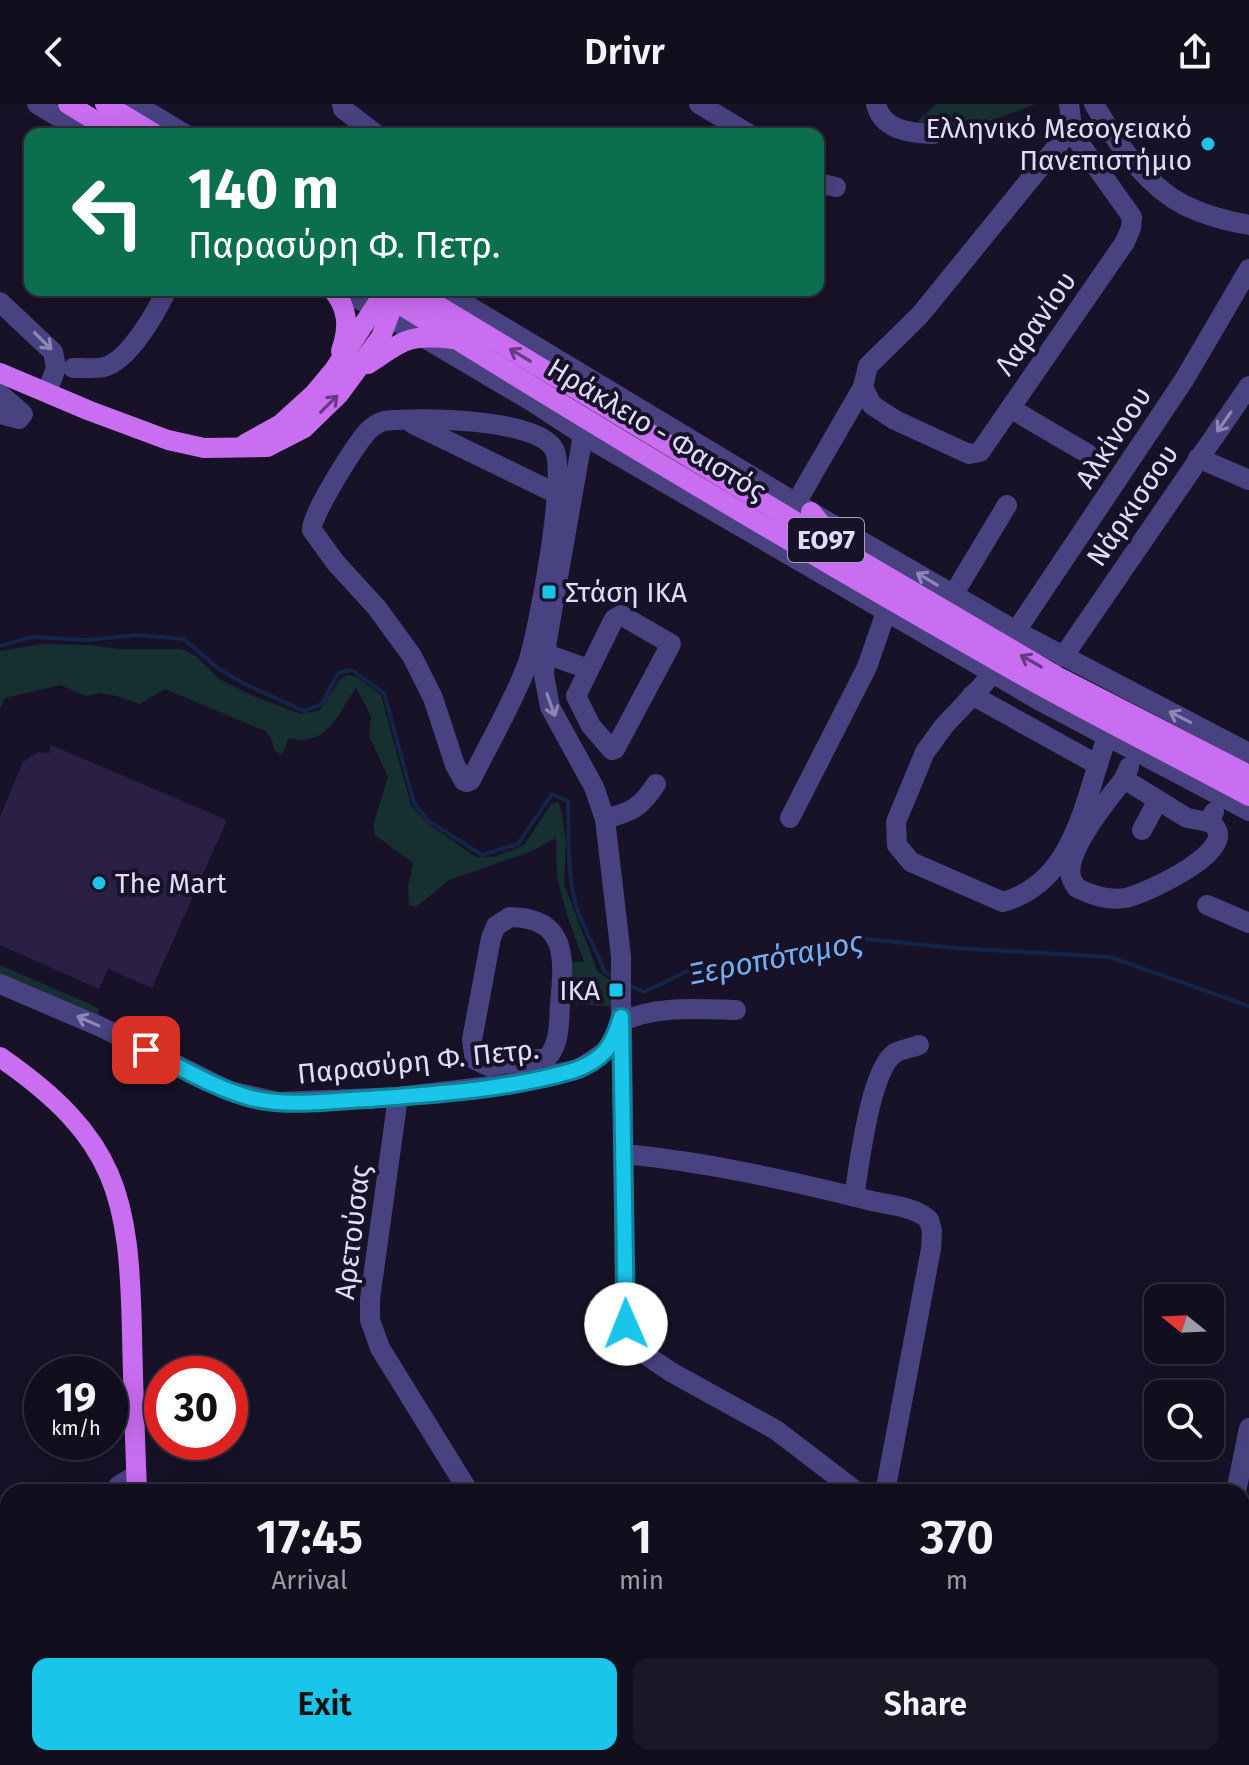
<!DOCTYPE html>
<meta charset="utf-8">
<style>
body{margin:0;font-family:"Fira Sans",sans-serif;background:#1a1726;color:#f1f3f6;height:100vh;display:flex;flex-direction:column;font-size:30px;white-space:nowrap}
*{box-sizing:border-box;margin:0}
p{font-size:26px;color:#9c9ca4}
.icon{flex:none;width:44px;height:44px;fill:none;stroke:currentColor;stroke-width:2;stroke-linecap:round;stroke-linejoin:round}
.map{position:relative;flex:1;overflow:hidden}
.drawer{position:absolute;left:0px;top:1380px;width:1250px;height:282px;display:flex;flex-direction:column;background:#110e1d;border-radius:24px 24px 0 0;box-shadow:0 4px 20px #0003,0 0 0 2px #302e3b}
.drawer>*{flex:none}
.guide{position:absolute;left:24px;top:24px;width:800px;height:168px;border-radius:16px;box-shadow:0 4px 20px #0003,0 0 0 2px #302e3b;background:#0b6e4f;color:#fff;overflow:hidden}
.needle{width:52px;rotate:288deg}
.fabs{position:absolute;left:1144px;top:1180px;display:grid;gap:16px}
.fabs a{display:grid;place-items:center;width:80px;height:80px;border-radius:16px;background:#110e1d;box-shadow:0 4px 20px #0003,0 0 0 2px #302e3b;font-size:40px}
.speed{position:absolute;left:24px;top:1252px;display:flex;gap:16px;font-size:40px;font-weight:700;text-align:center}
.speed>*{display:grid;place-content:center;width:104px;height:104px;border-radius:50%;background:#110e1d;box-shadow:0 4px 20px #0003,0 0 0 2px #302e3b;line-height:1}
.speed small{font-size:20px;font-weight:400}
.speed .limit{border:12px solid #d22;background:#fff;color:#111}
.pin{position:absolute;display:grid;place-items:center;width:68px;height:68px;color:#fff;margin:-34px;border-radius:16px;box-shadow:0 4px 12px #0006}
.me{position:absolute;width:88px;margin:-44px;rotate:359deg;stroke-linejoin:round;filter:drop-shadow(0 0 6px #0008)}
.turn{display:flex;align-items:center;gap:28px;height:168px;padding:0 32px;font-size:36px}
.turn .icon{width:104px;height:104px;stroke-width:2.5}
.turn b{display:block;font-size:56px;line-height:68px}
.eta{display:flex;justify-content:space-evenly;align-items:center;height:136px;text-align:center}
.eta b{font-size:48px;font-weight:600;line-height:56px}
.button{display:flex;gap:16px;margin-top:auto;padding:16px 32px}
.button a{flex:1;height:92px;border-radius:16px;background:#19c6ea;color:#111;font-size:32px;font-weight:600;line-height:92px;text-align:center}
.button a+a{background:#1a1726;color:#f1f3f6}
header{display:flex;justify-content:space-between;align-items:center;height:104px;padding:0 32px;background:#110e1d;font-size:36px;font-weight:600}
.map>svg:first-child{display:block}
.green{fill:#162f30}
.lines{fill:none;stroke-linecap:round;stroke-linejoin:round}
.stream{stroke:#142549;stroke-width:4}
.building{fill:#2a2046}
.minor{stroke:#494281;stroke-width:20}
.major{stroke:#c96df1;stroke-width:20}
.oneway{stroke:#8d87b8}
.oneway2{stroke:#673b82}
.route-casing{stroke:#108198;stroke-width:20}
.route{stroke:#19c6ea;stroke-width:14}
.poi-dot{fill:#19c6ea;stroke:#171227;stroke-width:3}
.labels{text-anchor:middle;stroke-width:8;stroke-linejoin:round;paint-order:stroke}
.shield{fill:#171227;stroke:#a49fbc;stroke-width:2}
.shield-label{font-size:26px;font-weight:bold;fill:#e1dbfc}
.poi-label{font-size:28px;fill:#e1dbfc;stroke:#171227;text-anchor:end}
.street-label{font-size:28px;fill:#e1dbfc;stroke:#171227}
.water-label{font-size:30px;font-style:italic;fill:#73aef2;stroke:#171227}
</style>
<header><svg class="icon" aria-label="back" viewBox="0 0 24 24"><path d="M15 5l-7 7 7 7"/></svg>Drivr<svg class="icon" aria-label="share" viewBox="0 0 24 24"><path d="M12 15V3M7 8l5-5 5 5M5 13v7h14v-7"/></svg></header>
<div class="map">
<svg width="1249" height="1661" viewBox="0 0 1249 1661">
<rect width="100%" height="100%" fill="#171227"/>
<g class="green">
<polygon points="936,0 1036,0 938,36 918,17"/>
<path d="M43,540l46,1 30,4h62l15,7 23,23 32,16 50,19 19,-4 20,-31 6,-4 10,1 25,19 30,110 16,18 49,34h18l30,-12 27,-41 7,-2 3,7 5,34 -2,41 34,88 19,12 -3,23 -49,-4 7,-41h12l-17,-47 -10,-38 -1,-39 -24,13 -83,29 -33,27 -7,-2 -1,-18 5,-24 -38,-28 -2,-10 15,-48 -19,-41 2,-20 -15,-28c-18,26 -29,60 -67,50l-7,17 -7,-4 -4,-13 -6,-7 -100,-42 -25,15 -23,-8 -18,-3 -13,3 -25,-11 -56,13 -5,10v-57z"/>
<polygon points="0,861 92,901 99,905 98,910 88,910 0,874"/>
</g>
<g class="lines">
<g class="stream">
<path d="M0,542l32,-9 54,3 52,-5 46,4 35,30 28,16 57,26 18,-7 16,-31 14,-3 32,23 30,110 13,17 55,35 36,-11 34,-50 16,7c1,33 -1,69 7,101 5,21 22,47 29,69l10,6"/>
<polyline points="629,881 644,888 688,867 708,862 756,862 778,849 855,834 955,844 1110,853 1249,902"/>
</g>
</g>
<polygon class="building" points="51,641 227,716 152,884 108,865 99,885 0,841 0,713 23,658 38,648 49,649"/>
<g class="lines">
<g class="minor">
<polyline points="37,0 86,30"/>
<polyline points="135,0 185,30"/>
<polyline points="342,0 343,5 376,30"/>
<polyline points="699,0 749,30"/>
<path d="M876,0c6,26 33,29 57,30"/>
<path d="M1094,0c21,37 51,81 90,101 20,10 43,16 65,20"/>
<polyline points="818,79 836,83"/>
<polyline points="343,186 531,297 583,331 1042,598 1249,707"/>
<polyline points="442,186 811,408 1016,527 1249,649"/>
<polyline points="0,198 53,248 56,264 47,288"/>
<path d="M73,264c10,0 22,1 31,-1 25,-6 52,-55 63,-77"/>
<polyline points="863,283 872,301 895,316 969,350 980,348 1125,138 1131,124 1132,113 1073,30 1069,0"/>
<polyline points="0,290 23,310 19,315 0,310"/>
<polyline points="1010,304 1088,350"/>
<path d="M384,317c33,-4 152,-3 170,28 14,24 -16,186 -27,216 -14,38 -38,78 -56,115l-4,2 -3,-1 -9,-16 -22,-67 -21,-42 -35,-48 -42,-46 -23,-32c-2,-14 44,-86 56,-99 5,-5 10,-8 16,-10z"/>
<polyline points="413,320 557,390"/>
<polyline points="1198,354 1249,376"/>
<polyline points="796,399 863,283 868,262 920,211 1063,35 1073,30"/>
<polyline points="953,491 1007,401"/>
<polygon points="621,511 671,540 615,645 612,646 591,622 576,592 614,515"/>
<polyline points="1016,527 1184,276 1249,165"/>
<polyline points="535,546 588,565"/>
<polyline points="1063,553 1249,282"/>
<path d="M993,570l-49,52 -19,26 -29,70 1,23 14,17 92,40c73,-21 81,-103 104,-165"/>
<polyline points="972,591 1098,661"/>
<polyline points="1129,663 1124,675 1187,714 1209,718 1214,708"/>
<path d="M1124,675c-16,20 -59,71 -53,98 1,4 4,8 6,11 15,7 31,13 48,10 21,-4 124,-52 84,-76"/>
<polyline points="790,714 867,563 886,508"/>
<path d="M605,715c26,-7 36,-11 51,-35"/>
<polyline points="1142,726 1158,696"/>
<polyline points="1207,801 1249,819"/>
<path d="M510,813c59,1 54,43 50,87 -1,19 0,40 -13,54l-59,8 -13,-6 -3,-20 19,-102 5,-12z"/>
<polyline points="0,880 101,923 229,987 278,998 398,993 508,980 579,965 606,947 615,935 621,913 621,852 605,715 594,683 550,603 544,571 547,536 583,331"/>
<path d="M621,918c34,-17 79,-13 115,-12"/>
<polyline points="622,925 625,1205 626,1229 637,1245 671,1268 776,1326 857,1388"/>
<polyline points="398,993 370,1195 370,1216 380,1244 469,1388"/>
<path d="M625,1050c83,8 166,27 247,47 18,4 44,6 57,19l3,11 -1,18 -46,243"/>
<path d="M854,1093c5,-30 16,-128 41,-144 7,-4 17,-5 24,-8"/>
<polyline points="115,1388 118,1382 136,1371"/>
<polyline points="1236,1388 1249,1324"/>
<polyline points="0,1449 8,1456"/>
<polyline points="0,1630 8,1609"/>
<polyline points="633,1654 638,1661"/>
<polyline points="1149,1654 1166,1661"/>
<polyline points="1083,1661 1086,1654"/>
</g>
<g class="major">
<polyline points="68,0 117,30"/>
<polyline points="105,0 155,30"/>
<path d="M333,186c16,20 16,38 8,61"/>
<path d="M377,186c211,132 426,261 643,384 75,42 153,81 229,122"/>
<polyline points="412,186 849,450 1060,574 1249,671"/>
<path d="M368,260c37,-24 39,-30 85,-25"/>
<polyline points="0,269 90,307 168,336 204,344 267,343 304,324 339,290 381,233 398,187"/>
<polyline points="245,340 281,320 314,290 334,266 386,186"/>
<polyline points="811,408 832,433"/>
<path d="M0,953c118,82 129,139 132,276 1,53 3,106 5,159"/>
<polyline points="298,1654 313,1661"/>
</g>
</g>
<defs><path id="oneway-shaft" d="M-6 0H5M1.5-3L5.5 0L1.5 3" fill="none" stroke-width="1.6" stroke-linecap="round" stroke-linejoin="round" transform="scale(2)"/></defs>
<g class="oneway">
<use href="#oneway-shaft" transform="translate(43 237) rotate(45)"/>
<use href="#oneway-shaft" transform="translate(1224 318) rotate(125)"/>
<use href="#oneway-shaft" transform="translate(927 475) rotate(-149)"/>
<use href="#oneway-shaft" transform="translate(551 601) rotate(70)"/>
<use href="#oneway-shaft" transform="translate(1180 613) rotate(-153)"/>
<use href="#oneway-shaft" transform="translate(88 917) rotate(-156)"/>
</g>
<g class="oneway2">
<use href="#oneway-shaft" transform="translate(520 251) rotate(-149)"/>
<use href="#oneway-shaft" transform="translate(329 300) rotate(-45)"/>
<use href="#oneway-shaft" transform="translate(1031 557) rotate(-150)"/>
</g>
<g class="lines">
<defs>
<path id="route" d="M146,946c34,17 68,38 105,48 37,9 78,3 116,1 68,-5 139,-9 205,-28 31,-10 41,-25 49,-54l5,307"/>
</defs>
<use href="#route" class="route-casing"/>
<use href="#route" class="route"/>
</g>
<g class="poi-dot">
<circle cx="1208" cy="40" r="8"/>
<rect x="541" y="480" width="16" height="16" rx="4"/>
<circle cx="99" cy="779" r="8"/>
<rect x="608" y="878" width="16" height="16" rx="4"/>
</g>
<g class="labels">
<rect class="shield" x="788" y="414" width="76" height="44" rx="6"/>
<g class="shield-label">
<text x="826" y="445">ΕΟ97</text>
</g>
<g class="poi-label">
<text x="1192" y="34">Ελληνικό Μεσογειακό<tspan x="1192" dy="32">Πανεπιστήμιο</tspan></text>
<text x="565" y="498" text-anchor="start">Στάση ΙΚΑ</text>
<text x="115" y="789" text-anchor="start">The Mart</text>
<text x="600" y="896">IKA</text>
</g>
<g class="street-label">
<text transform="translate(1035 219) rotate(-55)" y="10">Λαρανίου</text>
<text transform="translate(657 325) rotate(31)" y="10">Ηράκλειο - Φαιστός</text>
<text transform="translate(1113 333) rotate(-57)" y="10">Αλκίνοου</text>
<text transform="translate(1132 401) rotate(-56)" y="10">Νάρκισσου</text>
<text transform="translate(418 957) rotate(-6)" y="10">Παρασύρη Φ. Πετρ.</text>
<text transform="translate(352 1128) rotate(-83)" y="10">Αρετούσας</text>
</g>
<g class="water-label">
<text transform="translate(776 854) rotate(-11)" y="10">Ξεροπόταμος</text>
</g>
</g>
</svg>
<div class="fabs">
<a><svg class="needle" viewBox="-14 -14 28 28"><path d="M0-13l5 13h-10z" fill="#e53935"/><path d="M0 13l5-13h-10z" fill="#9c9ca4"/></svg></a>
<a><svg class="icon" aria-label="search" viewBox="0 0 24 24"><circle cx="10" cy="10" r="6"/><path d="M15 15l6 6"/></svg></a>
</div>
<div class="speed"><div>19<small>km/h</small></div><div class="limit">30</div></div>
<div class="pin" style="left:146px;top:946px;background:#d93025"><svg class="icon" aria-label="arrive" viewBox="0 0 24 24"><path d="M6 21V4h12l-3 4 3 4H6"/></svg></div>
<svg class="me" style="left:626px;top:1220px" viewBox="-20 -20 40 40"><circle r="19" fill="#fff"/><path d="M0-13L10 11 0 6-10 11z" fill="#19c6ea"/></svg>
<div class="guide">
<div class="turn"><svg class="icon" aria-label="left" viewBox="0 0 24 24"><path d="M17 20v-9H6M10 6l-5 5 5 5"/></svg><div><b>140 m</b>Παρασύρη Φ. Πετρ.</div></div>
</div>
<section class="drawer">
<div class="eta">
<div><b>17:45</b><p>Arrival</p></div>
<div><b>1</b><p>min</p></div>
<div><b>370</b><p>m</p></div>
</div>
<div class="button"><a>Exit</a><a>Share</a></div>
</section>
</div>
